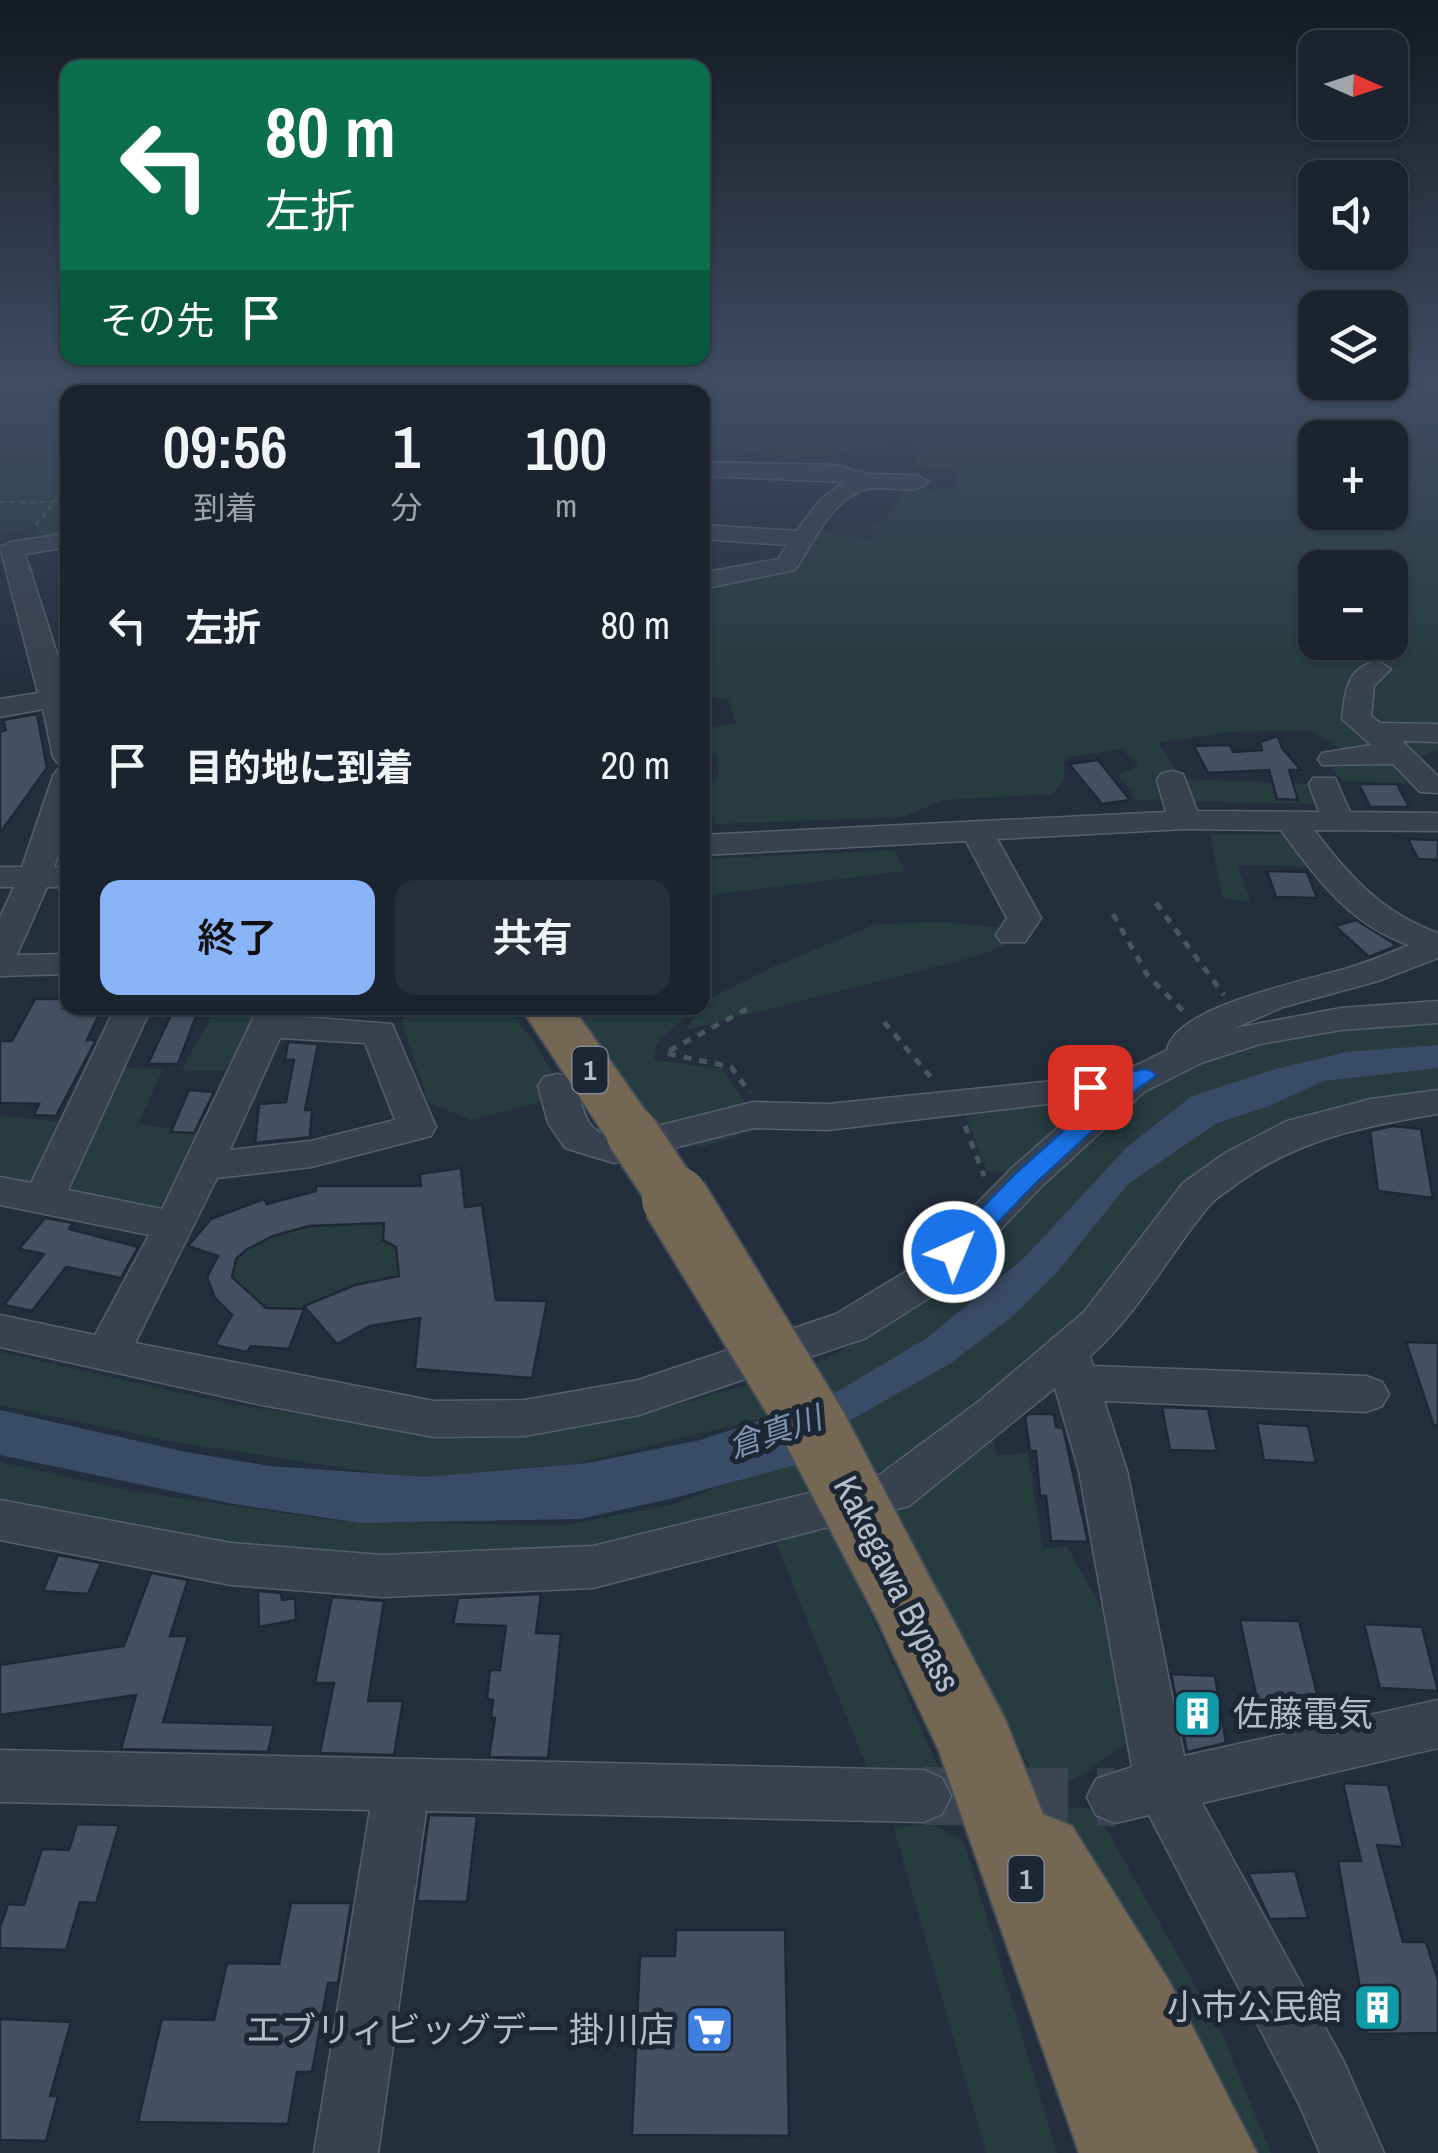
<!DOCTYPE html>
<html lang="ja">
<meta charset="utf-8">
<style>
body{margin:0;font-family:"Archivo Narrow","Noto Sans JP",sans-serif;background:#282f3a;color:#f1f3f6;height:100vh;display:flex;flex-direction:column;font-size:38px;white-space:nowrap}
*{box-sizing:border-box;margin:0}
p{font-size:32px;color:#a0a4aa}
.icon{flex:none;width:55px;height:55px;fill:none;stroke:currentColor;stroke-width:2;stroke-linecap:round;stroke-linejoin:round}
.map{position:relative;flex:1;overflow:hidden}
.panel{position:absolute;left:60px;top:385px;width:650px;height:630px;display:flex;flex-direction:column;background:#1b232e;border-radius:20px;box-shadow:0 2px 8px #0004,0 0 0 2px #39404a}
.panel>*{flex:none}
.guide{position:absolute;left:60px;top:60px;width:650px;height:305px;border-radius:20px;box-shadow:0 2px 8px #0004,0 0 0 2px #39404a;background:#0b6e4f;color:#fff;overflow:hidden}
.needle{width:65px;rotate:93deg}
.buttons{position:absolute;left:1298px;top:30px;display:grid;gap:20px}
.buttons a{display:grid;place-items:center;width:110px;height:110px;border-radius:20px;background:#1b232e;box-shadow:0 2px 8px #0004,0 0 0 2px #39404a;font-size:50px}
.pin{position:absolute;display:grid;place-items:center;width:85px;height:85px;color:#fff;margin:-42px;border-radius:20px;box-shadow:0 5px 15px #0006}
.me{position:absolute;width:110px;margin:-55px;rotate:44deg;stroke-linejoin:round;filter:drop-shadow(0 0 8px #0008)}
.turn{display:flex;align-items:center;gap:35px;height:210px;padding:0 40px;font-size:45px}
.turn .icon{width:130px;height:130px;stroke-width:2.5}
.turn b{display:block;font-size:70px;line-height:85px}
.then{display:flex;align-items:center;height:95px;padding:0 40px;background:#0003;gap:20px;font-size:38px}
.eta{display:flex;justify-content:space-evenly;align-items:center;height:170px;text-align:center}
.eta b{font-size:60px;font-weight:600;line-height:70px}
.action{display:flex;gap:20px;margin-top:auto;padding:20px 40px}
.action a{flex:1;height:115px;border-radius:20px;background:#8ab4f8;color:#111;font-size:40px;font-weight:600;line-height:115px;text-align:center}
.action a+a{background:#282f3a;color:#f1f3f6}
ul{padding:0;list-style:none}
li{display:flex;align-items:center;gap:30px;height:140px;padding:0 40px}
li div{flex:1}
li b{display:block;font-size:38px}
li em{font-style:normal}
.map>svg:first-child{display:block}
.green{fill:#263c3f;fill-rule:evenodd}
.water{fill:#394c67}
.building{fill:#455162;stroke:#1f2835;stroke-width:2.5}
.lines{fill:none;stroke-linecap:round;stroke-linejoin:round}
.minor-tunnel{stroke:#3a4453;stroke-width:58;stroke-dasharray:58 29;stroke-linecap:butt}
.minor-casing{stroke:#565f6c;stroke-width:3}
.highway-casing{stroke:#434c59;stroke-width:4}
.path-far1{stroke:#44595c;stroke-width:2.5;stroke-dasharray:5 5;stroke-linecap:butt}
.path{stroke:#44595c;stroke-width:5;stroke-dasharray:8 8;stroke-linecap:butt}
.minor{fill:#38414e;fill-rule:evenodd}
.highway{fill:#746855;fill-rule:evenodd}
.highway-bridge-far1-casing{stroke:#434c59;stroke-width:56;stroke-linecap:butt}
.highway-bridge-casing{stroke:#434c59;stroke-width:70;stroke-linecap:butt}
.highway-bridge-far1{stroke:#746855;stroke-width:52}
.highway-bridge{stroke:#746855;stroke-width:66}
.route{fill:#1a73e8;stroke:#114b97;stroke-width:2.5}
.labels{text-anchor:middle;stroke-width:10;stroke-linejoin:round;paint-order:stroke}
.shield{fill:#1d2633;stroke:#878f9c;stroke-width:2.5}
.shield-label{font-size:28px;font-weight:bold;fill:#b4bcc9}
.water-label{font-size:32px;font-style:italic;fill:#7c92b1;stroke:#1d2633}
.near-street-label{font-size:35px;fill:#b4bcc9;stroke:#1d2633}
.near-poi-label{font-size:35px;fill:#b4bcc9;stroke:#1d2633;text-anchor:end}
</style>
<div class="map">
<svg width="1438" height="2153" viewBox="0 0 1438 2153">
<rect width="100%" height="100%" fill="#242f3e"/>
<g class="green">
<polygon points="0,381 102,381 104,392 68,392 67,537 41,542 34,526 0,534 0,414 11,411 7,395 0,395"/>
<polygon points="159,381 554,381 556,392 170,392"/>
<path d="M670,381h768v369l-17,6 17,18v7l-41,-24 -47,-2 -40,-25 -83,2 -69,11 25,36 126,5 6,20 -178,-4 -19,-25 21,-9 -17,-17 -53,8 -5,6 1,15 -12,16 -110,6 -40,17 -188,7 -10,-38 14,-9 -2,-23 -14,-4v-23l33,-3 -8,-25 -25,-3v-115l66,-13 40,-38 65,10 -3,-13 17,-11 15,-25 55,-2 1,-13 -6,-8 -40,-1 6,-23 -18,-5 -72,17 -37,1 -89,-12 -1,-53h-35l8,-5zM1315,438h75v74h-75zM1315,568h75v74h-75z"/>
<polygon points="1392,759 1423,784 1343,781 1328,764"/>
<polygon points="1210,834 1293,834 1315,867 1238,865 1250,902 1223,898"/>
<polygon points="894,850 905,871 718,894 703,900 703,859"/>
<polygon points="942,922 1023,930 1016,941 977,956 686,1030 703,1002 766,970 876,924"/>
<polygon points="217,1008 259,1008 226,1071 181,1070"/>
<polygon points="407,1008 506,1008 532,1039 553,1074 543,1101 472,1120 429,1103 402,1024"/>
<polygon points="568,1008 695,1008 657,1043 654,1060 722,1069 748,1106 777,1124 704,1146 671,1148 645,1121"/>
<polygon points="1438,1012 1438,1102 1231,1169 1051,1359 867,1480 780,1414 574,1464 427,1477 377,1473 170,1441 0,1405 0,1352 234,1405 429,1432 638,1413 691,1401 808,1367 865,1338 957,1271 1131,1083 1233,1041"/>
<polygon points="119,1068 163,1069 138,1124 200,1133 155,1214 65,1190"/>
<polygon points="1114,1087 1021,1173 987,1171 963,1110"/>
<polygon points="0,1116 63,1122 31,1186 0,1178"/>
<path d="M380,1223l4,2 -1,15 13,7 3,29 -44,9 -58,24 -53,-2 11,-9 -15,-13 -12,6c2,-10 1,-23 7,-31 31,-40 101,-35 145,-37z"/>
<polygon points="991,1429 997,1455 1028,1453 1043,1549 1067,1546 1119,1640 1132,1740 1081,1776 1043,1789 886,1520"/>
<polygon points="805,1454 831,1496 611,1552 379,1571 0,1512 0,1462 130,1491 341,1521 561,1526 674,1504"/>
<polygon points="831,1525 943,1778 873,1782 776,1543"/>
<polygon points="1037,1806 1095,1809 1221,2031 1271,2153 1224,2153"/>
<polygon points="934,1824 964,1842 1057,2153 986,2153 894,1828"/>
</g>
<polygon class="water" points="1438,1045 1438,1068 1324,1081 1266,1107 1217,1123 1128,1184 1059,1270 1013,1316 951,1363 837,1428 850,1450 674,1498 580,1519 361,1523 234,1504 0,1455 0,1410 186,1452 270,1466 426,1477 588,1463 700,1440 821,1401 927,1338 1024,1258 1127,1147 1192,1096 1272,1070 1346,1052"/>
<g class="building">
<polygon points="37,714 47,768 0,833 0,732 6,730 3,720"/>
<polygon points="1278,736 1282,748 1301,770 1289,770 1298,800 1277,799 1269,770 1208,773 1194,746 1230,745 1233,752 1262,750 1260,742"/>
<polygon points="1098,760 1130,800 1102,804 1069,764"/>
<polygon points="1359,784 1397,784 1409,807 1370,807"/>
<polygon points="1408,839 1438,840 1438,860 1418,859"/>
<polygon points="1267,871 1307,872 1317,898 1276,897"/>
<polygon points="1356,920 1392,942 1396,946 1369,957 1335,926"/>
<polygon points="35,999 67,999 63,1008 102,1008 87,1040 96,1040 56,1116 34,1115 39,1104 0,1103 0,1041 12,1041"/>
<polygon points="174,1008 199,1008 178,1064 148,1064"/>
<polygon points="288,1042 318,1044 305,1110 312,1110 310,1137 255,1143 259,1104 286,1102 294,1060 285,1060"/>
<polygon points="189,1090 214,1092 194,1133 171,1132"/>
<polygon points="1393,1126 1421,1129 1433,1198 1378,1191 1370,1131"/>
<polygon points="461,1168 465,1207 482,1205 496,1300 547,1301 532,1378 415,1369 420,1318 370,1326 337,1344 304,1306 355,1285 399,1276 396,1247 383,1240 384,1223 309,1226 273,1236 246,1250 236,1259 232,1277 266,1308 304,1309 289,1349 251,1346 247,1352 215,1345 232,1315 215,1298 207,1277 218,1256 188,1246 211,1219 264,1199 267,1204 316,1191 316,1186 421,1186 420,1174"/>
<polygon points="45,1218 73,1223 69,1229 138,1247 121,1278 66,1267 32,1311 4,1305 44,1254 19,1249"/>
<polygon points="1406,1342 1438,1343 1438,1425 1434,1426"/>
<polygon points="1162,1407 1208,1409 1217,1451 1170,1450"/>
<polygon points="1029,1414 1054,1414 1056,1427 1063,1428 1088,1542 1051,1541 1046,1496 1040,1496 1036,1451 1030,1451 1025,1417"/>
<polygon points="1257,1423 1308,1426 1316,1463 1264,1460"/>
<polygon points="58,1555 101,1563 88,1594 43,1591"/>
<polygon points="151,1573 188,1580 170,1636 188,1636 163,1722 274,1725 268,1752 121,1749 136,1695 0,1715 0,1665 124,1646"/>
<polygon points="258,1591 281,1593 282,1600 295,1598 296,1620 259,1627"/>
<polygon points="541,1594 536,1633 561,1634 548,1758 489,1757 495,1718 491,1718 493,1700 487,1699 490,1670 500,1670 506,1626 453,1624 458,1598"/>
<polygon points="332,1597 384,1601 368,1701 403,1701 394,1755 320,1753 334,1683 315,1683"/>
<polygon points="1240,1620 1299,1621 1322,1714 1260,1713"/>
<polygon points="1364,1624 1422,1627 1438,1691 1380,1688"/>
<polygon points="1171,1674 1215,1676 1226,1743 1187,1752"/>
<polygon points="1343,1783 1388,1785 1403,1847 1377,1845 1403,1942 1426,1942 1438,1980 1438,2033 1368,2034 1338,1861 1361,1861"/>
<polygon points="429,1815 477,1816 467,1902 417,1901"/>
<polygon points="77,1824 119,1825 96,1903 80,1902 66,1950 0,1948 0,1927 8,1904 24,1905 42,1849 69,1850"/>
<polygon points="1295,1871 1308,1918 1270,1919 1248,1873"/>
<polygon points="291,1903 351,1903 338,1983 328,1983 312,2072 297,2072 288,2124 138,2122 162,2019 214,2020 227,1963 279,1964"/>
<polygon points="676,1930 785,1930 789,2136 632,2135 640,1956 675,1956"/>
<polygon points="0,2019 71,2022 50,2096 58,2096 46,2141 0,2140"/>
</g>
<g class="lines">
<polyline class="minor-tunnel" points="923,1796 1115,1797"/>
<defs>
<g id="minor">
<polygon points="546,381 566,381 564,392 544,392"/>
<polygon points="619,381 639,381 638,392 618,392"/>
<path d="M702,462l134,3 32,9 49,1 11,7c-14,15 -42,2 -61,7 -35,8 -54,55 -72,81l-93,19v-16l76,-14 9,-14 -85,-6v-14l94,6 25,-32 23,-17 -142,-6z"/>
<polygon points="68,533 68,547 25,554 68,688 68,766 58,763 53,757 43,709 0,717 0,699 38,693 0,547 11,542"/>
<path d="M1377,661l14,8 -17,17 -3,30 9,7 58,1v18l-36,-1 36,35v17l-18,-1 -27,-28 -71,1 -4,-6 4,-6 49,-8 -29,-26c3,-27 4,-51 35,-58z"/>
<polygon points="68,767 68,826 54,867 68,867 68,887 47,887 17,955 68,954 68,974 0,976 0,917 14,887 0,887 0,867 22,867 53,776 57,770"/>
<path d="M1172,771l11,3 14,37 122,1 -10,-28 4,-6h22l15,34 88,1v18l-124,-1c35,46 68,83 124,103v25l-60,23 -95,26 -48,21 106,-20 97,-7v22l-97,7 -81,14 -59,19 -57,29 -104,96 -95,100 -79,50 -227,77 -114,21 -91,1 -172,-32 -262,-58v-32l95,20 54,-100 -149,-30v-28l31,6 84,-175h36l-83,182 94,19 96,-201h36l-4,8 102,8 44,103 -5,9 -120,31 -94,11 -82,165 299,58 91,-1 113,-20 198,-66 79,-48 97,-98 78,-69 -262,31 -75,-2 -139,35 -49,-15 -17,-25 -10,-37 6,-9 13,-3 13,3c16,25 9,55 44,60l139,-35 75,2 235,-24 74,-15 30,-15c8,-45 144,-70 184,-83 20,-6 39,-14 58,-22 -59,-20 -92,-66 -128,-115l-97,-1 -187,10 44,79 -16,24h-24l-5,-7 11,-17 -41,-77 -264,14v-20l464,-23 -9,-32 4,-6zM280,1038l85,5 30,77 -84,21 -81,9z"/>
<path d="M1438,1090v24c-73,12 -139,25 -200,69 -10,8 -22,14 -30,24 -40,49 -70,107 -118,149l3,10 273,10 16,6 7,12 -7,12 -16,6 -262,-11 23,70 57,285 254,-56v48l-236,55 142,259 40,91h-64l-20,-47 -151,-291 -34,8 -19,-8 -9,-18 9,-18 36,-12 -53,-296 -24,-83 -146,118 -316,82 -211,9 -151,-12 -231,-45v-40l231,43 151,12 211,-9 285,-70 100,-74 106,-90 99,-129 42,-30 62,-32 84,-22z"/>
<polygon points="0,1750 923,1770 942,1778 951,1796 942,1814 923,1822 426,1811 378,2153 314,2153 370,1810 0,1802"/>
</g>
<g id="highway">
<polygon points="113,381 143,381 151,392 121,392"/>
<polygon points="521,1008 573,1008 661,1133 652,1146 632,1152 612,1146"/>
<polygon points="910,1579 936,1588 1005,1719 1043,1814 1072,1826 1169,1981 1257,2153 1079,2153 939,1751 873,1611 884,1588"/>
</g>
</defs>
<use href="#minor" class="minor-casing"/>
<use href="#highway" class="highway-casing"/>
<g class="path-far1">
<polyline points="0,502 68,502"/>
<polyline points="36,525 68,484"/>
</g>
<g class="path">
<polyline points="1156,903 1224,995"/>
<polyline points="1113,914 1148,976 1186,1014"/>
<polyline points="747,1009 665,1053 731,1067 750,1093"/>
<polyline points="884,1022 934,1081"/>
<polyline points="965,1126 984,1176"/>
</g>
<use href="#minor" class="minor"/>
<use href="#highway" class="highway"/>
<defs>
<polyline id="highway-bridge-far1" points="632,1133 677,1201"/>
<polyline id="highway-bridge" points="675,1199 814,1427 910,1611"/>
</defs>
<use href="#highway-bridge-far1" class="highway-bridge-far1-casing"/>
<use href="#highway-bridge" class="highway-bridge-casing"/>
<use href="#highway-bridge-far1" class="highway-bridge-far1"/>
<use href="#highway-bridge" class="highway-bridge"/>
</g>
<linearGradient id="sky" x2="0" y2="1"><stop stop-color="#141a22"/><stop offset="0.56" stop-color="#3f4d63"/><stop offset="1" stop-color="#3f4d63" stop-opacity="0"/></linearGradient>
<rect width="1438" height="683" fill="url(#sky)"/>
<polygon class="route" points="1144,1069 1152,1071 1156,1076 1139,1088 1035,1184 963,1259 945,1259 942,1252 945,1246 1017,1172 1108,1091 1082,1092 1079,1087 1082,1082"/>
<defs>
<symbol id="building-square" viewBox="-11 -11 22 22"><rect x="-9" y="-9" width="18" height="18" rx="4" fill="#0f9aa8" stroke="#1d2633"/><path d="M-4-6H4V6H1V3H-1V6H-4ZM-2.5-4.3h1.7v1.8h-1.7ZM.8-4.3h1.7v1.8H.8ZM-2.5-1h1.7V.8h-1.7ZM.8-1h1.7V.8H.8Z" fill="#fff"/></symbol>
<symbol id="supermarket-square" viewBox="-11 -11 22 22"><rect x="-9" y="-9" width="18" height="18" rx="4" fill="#3f7fe0" stroke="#1d2633"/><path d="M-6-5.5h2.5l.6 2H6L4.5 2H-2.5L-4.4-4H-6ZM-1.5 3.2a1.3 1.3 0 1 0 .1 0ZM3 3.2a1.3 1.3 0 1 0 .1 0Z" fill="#fff"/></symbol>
</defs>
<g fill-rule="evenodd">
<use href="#building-square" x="1170" y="1686" width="55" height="55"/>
<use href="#building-square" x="1350" y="1980" width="55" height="55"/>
<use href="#supermarket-square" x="682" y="2002" width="55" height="55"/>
</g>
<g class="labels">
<g class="shield">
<rect x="572.5" y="1047" width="35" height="46" rx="8"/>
<rect x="1008.5" y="1856" width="35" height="46" rx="8"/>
</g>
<g class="shield-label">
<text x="590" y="1080">1</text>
<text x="1026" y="1889">1</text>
</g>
<g class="water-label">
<text transform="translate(775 1432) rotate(-19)" y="11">倉真川</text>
</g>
<g class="near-street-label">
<text transform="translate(897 1584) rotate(63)" y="12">Kakegawa Bypass</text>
</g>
<g class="near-poi-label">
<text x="1233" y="1726" text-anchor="start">佐藤電気</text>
<text x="1342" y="2019">小市公民館</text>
<text x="674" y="2042">エブリィビッグデー 掛川店</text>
</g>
</g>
</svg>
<div class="buttons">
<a><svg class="needle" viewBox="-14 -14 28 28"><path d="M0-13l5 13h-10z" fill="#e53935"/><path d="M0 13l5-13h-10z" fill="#a0a4aa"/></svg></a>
<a><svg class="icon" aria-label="sound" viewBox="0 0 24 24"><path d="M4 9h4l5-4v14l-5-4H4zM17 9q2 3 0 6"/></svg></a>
<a><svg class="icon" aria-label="layers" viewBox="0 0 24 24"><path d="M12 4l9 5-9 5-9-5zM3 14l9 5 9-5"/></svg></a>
<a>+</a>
<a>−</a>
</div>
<div class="pin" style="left:1090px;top:1087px;background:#d93025"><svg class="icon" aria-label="arrive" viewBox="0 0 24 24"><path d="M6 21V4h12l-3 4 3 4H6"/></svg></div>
<svg class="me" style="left:954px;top:1252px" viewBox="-20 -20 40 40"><circle r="17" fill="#1a73e8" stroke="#fff" stroke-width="3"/><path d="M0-11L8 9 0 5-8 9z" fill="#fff"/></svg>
<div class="guide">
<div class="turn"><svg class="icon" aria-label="left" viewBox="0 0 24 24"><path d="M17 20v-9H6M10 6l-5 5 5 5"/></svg><div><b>80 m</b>左折</div></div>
<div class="then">その先<svg class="icon" aria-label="arrive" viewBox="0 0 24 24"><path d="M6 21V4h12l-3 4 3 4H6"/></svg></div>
</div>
<section class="panel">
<div class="eta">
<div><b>09:56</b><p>到着</p></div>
<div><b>1</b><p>分</p></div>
<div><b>100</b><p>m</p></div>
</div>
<ul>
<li><svg class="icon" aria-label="left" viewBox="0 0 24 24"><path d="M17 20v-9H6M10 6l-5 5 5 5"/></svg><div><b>左折</b></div><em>80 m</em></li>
<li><svg class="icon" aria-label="arrive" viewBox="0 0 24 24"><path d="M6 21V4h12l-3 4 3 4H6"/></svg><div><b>目的地に到着</b></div><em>20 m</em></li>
</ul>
<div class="action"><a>終了</a><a>共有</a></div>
</section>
</div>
